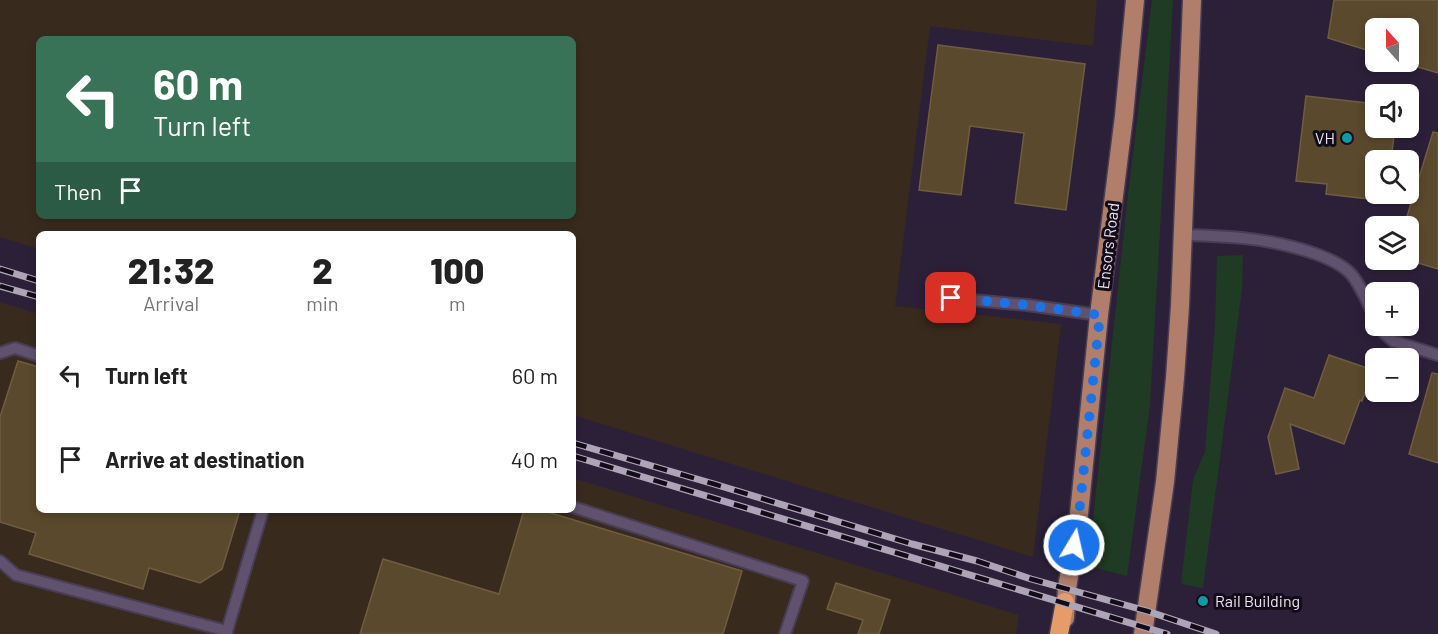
<!DOCTYPE html>
<meta charset="utf-8">
<style>
body{margin:0;font-family:Barlow,sans-serif;background:#f6f6f6;color:#222;height:100vh;display:flex;flex-direction:column;font-size:22px;white-space:nowrap}
*{box-sizing:border-box;margin:0}
p{font-size:20px;color:#767676}
.icon{flex:none;width:33px;height:33px;fill:none;stroke:currentColor;stroke-width:2;stroke-linecap:round;stroke-linejoin:round}
.map{position:relative;flex:1;overflow:hidden}
.side{position:absolute;left:36px;top:231px;width:540px;height:282px;display:flex;flex-direction:column;background:#fff;border-radius:9px;box-shadow:0 3px 9px #0003}
.side>*{flex:none}
.hud{position:absolute;left:36px;top:36px;width:540px;height:183px;border-radius:9px;box-shadow:0 3px 9px #0003;background:#387257;color:#fff;overflow:hidden}
.needle{width:39px;rotate:339deg}
.buttons{position:absolute;left:1365px;top:18px;display:grid;gap:12px}
.buttons a{display:grid;place-items:center;width:54px;height:54px;border-radius:9px;background:#fff;box-shadow:0 3px 9px #0003;font-size:30px}
.pin{position:absolute;display:grid;place-items:center;width:51px;height:51px;color:#fff;margin:-26px;border-radius:12px;box-shadow:0 3px 9px #0006}
.me{position:absolute;width:66px;margin:-33px;rotate:9deg;stroke-linejoin:round;filter:drop-shadow(0 0 4px #0008)}
.turn{display:flex;align-items:center;gap:21px;height:126px;padding:0 18px;font-size:27px}
.turn .icon{width:78px;height:78px;stroke-width:2.5}
.turn b{display:block;font-size:42px;line-height:51px}
.then{display:flex;align-items:center;height:57px;padding:0 18px;background:#0003;gap:12px;font-size:22px}
.eta{display:flex;justify-content:space-evenly;align-items:center;height:102px;text-align:center}
.eta b{font-size:36px;font-weight:800;line-height:42px}
ul{padding:0;list-style:none}
li{display:flex;align-items:center;gap:18px;height:84px;padding:0 18px}
li div{flex:1}
li b{display:block;font-size:22px}
li em{font-style:normal}
.map>svg:first-child{display:block}
.industrial{fill:#392a1e;fill-rule:evenodd}
.green{fill:#1f3b23}
.building{fill:#5a492c;stroke:#705d40;stroke-width:1.5}
.lines{fill:none;stroke-linecap:round;stroke-linejoin:round}
.lane-casing{stroke:#483d53;stroke-width:14}
.primary-casing{stroke:#483d53;stroke-width:21}
.highway-casing{stroke:#483d53;stroke-width:21}
.lane{stroke:#60526f;stroke-width:10}
.primary{stroke:#b07e6b;stroke-width:18}
.highway{stroke:#e69c68;stroke-width:18}
.rail-casing{stroke:#ada4b7;stroke-width:7}
.rail{stroke:#120c18;stroke-width:4.5;stroke-dasharray:14;stroke-linecap:butt}
.route{stroke:#1a73e8;stroke-width:10;stroke-dasharray:0 18}
.culture-dot{fill:#0f9aa8;stroke:#120c18;stroke-width:2}
.labels{text-anchor:middle;stroke-width:6;stroke-linejoin:round;paint-order:stroke}
.poi-label{font-size:16px;fill:#ebe3f4;stroke:#120c18;text-anchor:end}
.street-label{font-size:16px;fill:#ebe3f4;stroke:#120c18}
</style>
<div class="map">
<svg width="1438" height="634" viewBox="0 0 1438 634">
<rect width="100%" height="100%" fill="#2c2039"/>
<g class="industrial">
<path d="M0,0h1097l-4,46 -163,-20 -35,280 166,18 -28,233 -460,-142v-181h-534v15l-39,-12zM39,39h534v177h-534z"/>
<polygon points="0,302 39,314 39,510 573,510 573,478 1019,615 1016,634 0,634"/>
</g>
<g class="green">
<polygon points="1152,0 1173,0 1150,405 1127,576 1088,566 1129,186"/>
<polygon points="1243,255 1242,289 1203,588 1181,584 1193,480 1205,452 1215,325 1217,256"/>
</g>
<g class="building">
<polygon points="1334,0 1438,0 1438,73 1401,62 1408,62 1408,28 1376,28 1376,53 1328,38"/>
<polygon points="938,45 1085,64 1066,210 1015,203 1024,133 970,126 961,195 919,190"/>
<polygon points="1306,96 1376,104 1376,128 1395,128 1391,160 1376,160 1376,194 1387,194 1386,201 1326,194 1327,184 1296,181"/>
<polygon points="1433,132 1438,133 1438,269 1408,260 1408,226 1404,226"/>
<polygon points="1329,355 1373,370 1362,401 1360,400 1344,444 1290,424 1299,469 1276,474 1268,437 1285,388 1314,398"/>
<polygon points="18,361 39,367 39,510 240,510 222,569 200,583 149,568 143,589 29,554 36,533 0,522 0,417"/>
<polygon points="1432,373 1438,374 1438,463 1409,454"/>
<polygon points="524,510 541,510 742,571 723,634 360,634 383,559 499,594"/>
<polygon points="836,583 890,600 879,634 858,634 863,620 827,609"/>
</g>
<g class="lines">
<defs>
<g id="lane">
<path d="M1183,235c47,1 87,3 133,19 11,4 23,9 32,17 11,9 21,36 28,49"/>
<polyline points="951,298 1027,305 1099,315"/>
<polyline points="1379,326 1385,334 1393,341 1438,355"/>
<polyline points="0,353 15,348 39,356"/>
<polyline points="573,507 803,581 785,634"/>
<polyline points="0,561 16,575 227,631"/>
<polyline points="227,634 227,631 263,510"/>
</g>
<g id="primary">
<polyline points="1065,618 1067,588 1078,524 1099,315 1124,116 1135,0"/>
<polyline points="1143,634 1165,482 1175,378 1180,306 1192,0"/>
</g>
<polyline id="highway" points="1059,634 1065,602"/>
</defs>
<use href="#lane" class="lane-casing"/>
<use href="#primary" class="primary-casing"/>
<use href="#highway" class="highway-casing"/>
<use href="#lane" class="lane"/>
<use href="#primary" class="primary"/>
<use href="#highway" class="highway"/>
<defs>
<g id="rail">
<polyline points="0,269 39,281"/>
<polyline points="0,286 39,297"/>
<polyline points="573,443 714,484 912,544 977,561 1031,579 1147,611 1216,634"/>
<polyline points="573,456 1167,634"/>
</g>
</defs>
<use href="#rail" class="rail-casing"/>
<use href="#rail" class="rail"/>
</g>
<g class="lines">
<polyline class="route" points="951,298 1027,305 1100,315 1078,524 1074,545"/>
</g>
<g class="culture-dot">
<circle cx="1347" cy="138" r="6"/>
<circle cx="1203" cy="601" r="6"/>
</g>
<g class="labels">
<g class="poi-label">
<text x="1335" y="144">VH</text>
<text x="1215" y="607" text-anchor="start">Rail Building</text>
</g>
<g class="street-label">
<text transform="translate(1108 246) rotate(-83)" y="6">Ensors Road</text>
</g>
</g>
</svg>
<div class="buttons">
<a><svg class="needle" viewBox="-14 -14 28 28"><path d="M0-13l5 13h-10z" fill="#e53935"/><path d="M0 13l5-13h-10z" fill="#767676"/></svg></a>
<a><svg class="icon" aria-label="sound" viewBox="0 0 24 24"><path d="M4 9h4l5-4v14l-5-4H4zM17 9q2 3 0 6"/></svg></a>
<a><svg class="icon" aria-label="search" viewBox="0 0 24 24"><circle cx="10" cy="10" r="6"/><path d="M15 15l6 6"/></svg></a>
<a><svg class="icon" aria-label="layers" viewBox="0 0 24 24"><path d="M12 4l9 5-9 5-9-5zM3 14l9 5 9-5"/></svg></a>
<a>+</a>
<a>−</a>
</div>
<div class="pin" style="left:951px;top:298px;background:#d93025"><svg class="icon" aria-label="arrive" viewBox="0 0 24 24"><path d="M6 21V4h12l-3 4 3 4H6"/></svg></div>
<svg class="me" style="left:1074px;top:545px" viewBox="-20 -20 40 40"><circle r="17" fill="#1a73e8" stroke="#fff" stroke-width="3"/><path d="M0-11L8 9 0 5-8 9z" fill="#fff"/></svg>
<div class="hud">
<div class="turn"><svg class="icon" aria-label="left" viewBox="0 0 24 24"><path d="M17 20v-9H6M10 6l-5 5 5 5"/></svg><div><b>60 m</b>Turn left</div></div>
<div class="then">Then<svg class="icon" aria-label="arrive" viewBox="0 0 24 24"><path d="M6 21V4h12l-3 4 3 4H6"/></svg></div>
</div>
<section class="side">
<div class="eta">
<div><b>21:32</b><p>Arrival</p></div>
<div><b>2</b><p>min</p></div>
<div><b>100</b><p>m</p></div>
</div>
<ul>
<li><svg class="icon" aria-label="left" viewBox="0 0 24 24"><path d="M17 20v-9H6M10 6l-5 5 5 5"/></svg><div><b>Turn left</b></div><em>60 m</em></li>
<li><svg class="icon" aria-label="arrive" viewBox="0 0 24 24"><path d="M6 21V4h12l-3 4 3 4H6"/></svg><div><b>Arrive at destination</b></div><em>40 m</em></li>
</ul>
</section>
</div>
